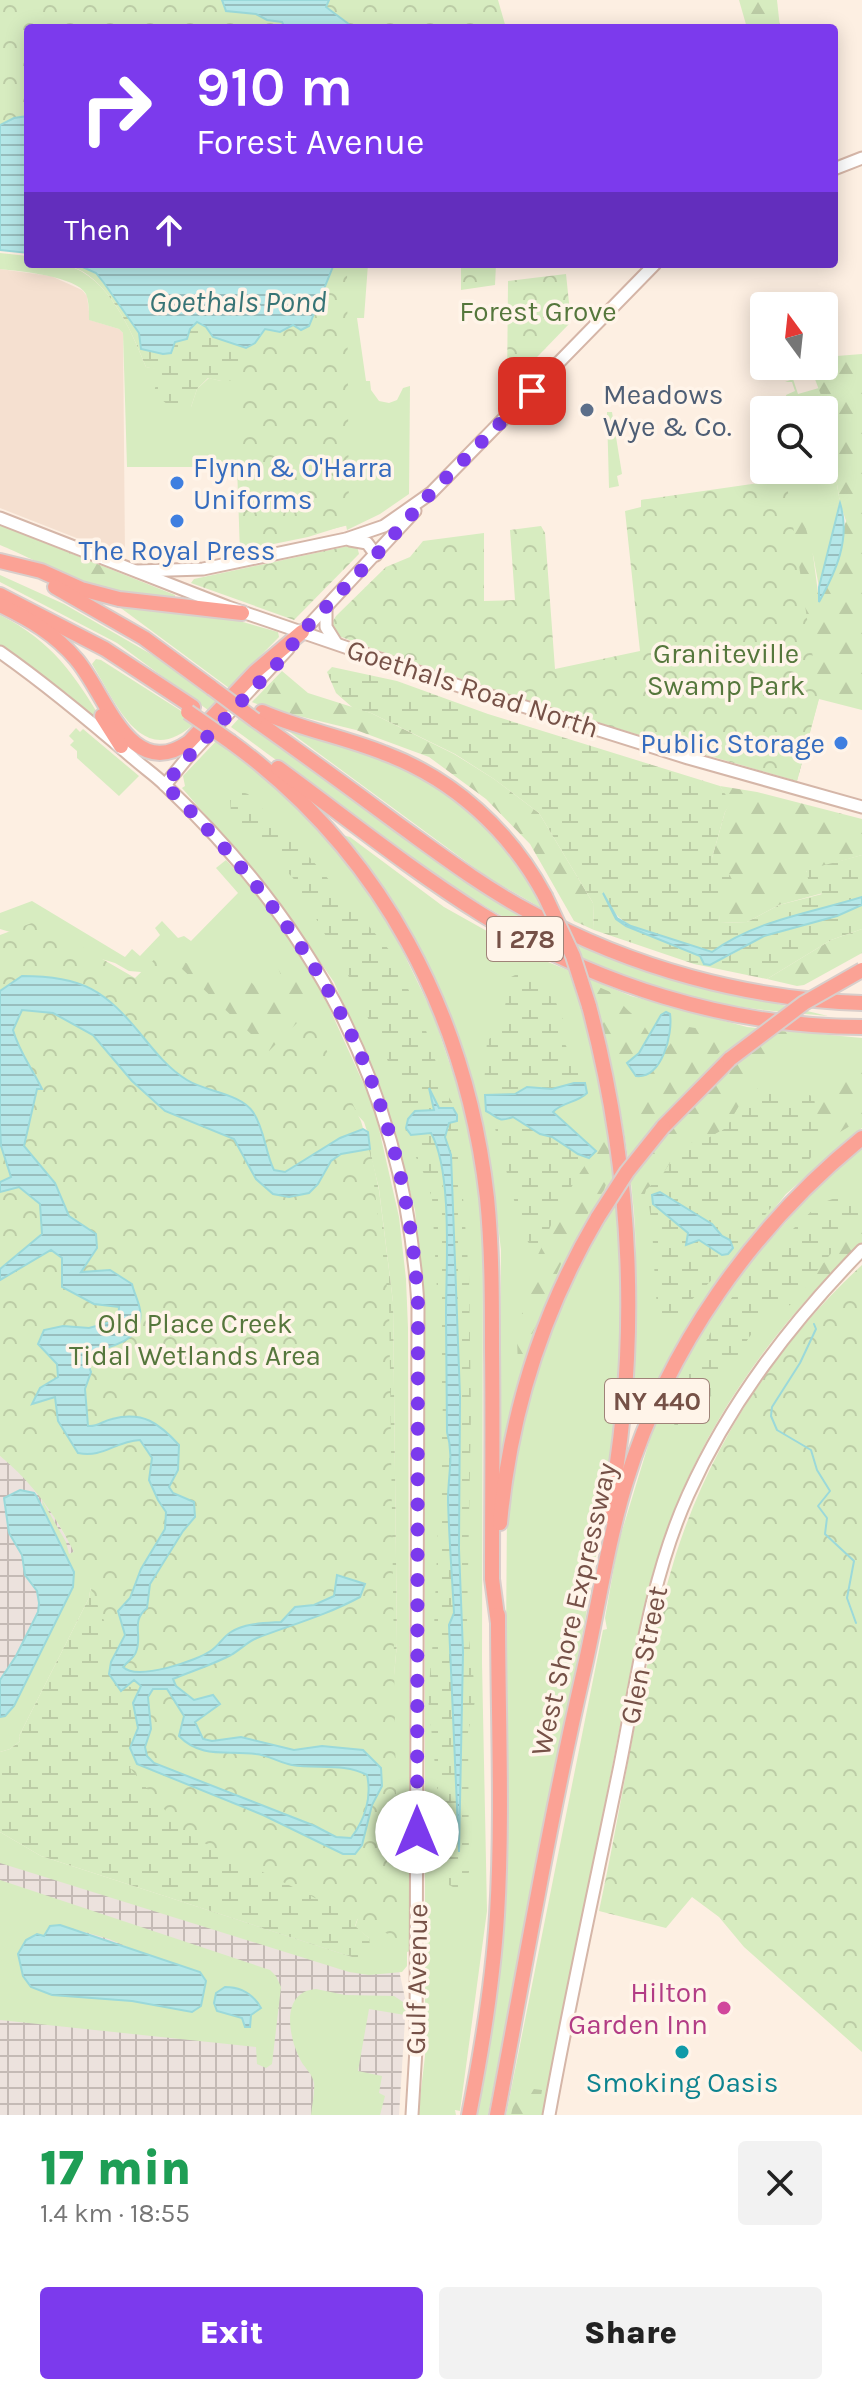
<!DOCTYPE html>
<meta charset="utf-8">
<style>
body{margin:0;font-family:Karla,sans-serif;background:#f2f2f2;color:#222;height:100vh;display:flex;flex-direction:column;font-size:30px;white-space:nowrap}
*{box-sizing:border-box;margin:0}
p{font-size:26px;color:#767676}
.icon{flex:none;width:44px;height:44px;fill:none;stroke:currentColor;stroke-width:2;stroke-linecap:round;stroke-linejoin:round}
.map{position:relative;height:2115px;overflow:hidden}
.details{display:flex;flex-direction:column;background:#fff;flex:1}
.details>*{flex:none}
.banner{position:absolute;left:24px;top:24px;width:814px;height:244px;border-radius:8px;box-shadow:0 4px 20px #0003;background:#7c3aed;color:#fff;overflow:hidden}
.needle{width:52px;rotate:345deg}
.buttons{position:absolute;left:750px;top:292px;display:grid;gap:16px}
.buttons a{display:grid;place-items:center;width:88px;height:88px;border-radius:8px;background:#fff;box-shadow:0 4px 20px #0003;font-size:40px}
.pin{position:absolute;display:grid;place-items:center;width:68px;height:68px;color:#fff;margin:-34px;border-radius:16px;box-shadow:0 4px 12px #0006}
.me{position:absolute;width:88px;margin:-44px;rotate:0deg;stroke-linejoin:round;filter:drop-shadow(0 0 6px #0008)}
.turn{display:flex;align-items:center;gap:28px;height:168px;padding:0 40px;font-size:36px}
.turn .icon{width:104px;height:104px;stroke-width:2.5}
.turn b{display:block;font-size:56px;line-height:68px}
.then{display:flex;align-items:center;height:76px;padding:0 40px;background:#0003;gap:16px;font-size:30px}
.round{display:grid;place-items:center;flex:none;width:84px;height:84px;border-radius:8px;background:#f2f2f2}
.headline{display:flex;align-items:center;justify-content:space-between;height:136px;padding:0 40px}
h1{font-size:48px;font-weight:800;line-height:60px;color:#1e9e55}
.primary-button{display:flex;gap:16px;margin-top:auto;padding:16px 40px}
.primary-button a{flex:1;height:92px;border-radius:8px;background:#7c3aed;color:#fff;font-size:32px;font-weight:800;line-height:92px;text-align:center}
.primary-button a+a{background:#f2f2f2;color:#222}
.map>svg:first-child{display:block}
.residential{fill:#f5e0d0}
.industrial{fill:url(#industrial-grid)}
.grass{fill:#d7ecc0;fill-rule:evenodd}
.forest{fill:url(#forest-firs)}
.wetland{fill:url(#wetland-marsh);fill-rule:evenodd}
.park{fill:url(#park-crowns)}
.water{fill:url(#water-rules);stroke:#9bd9da;stroke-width:2;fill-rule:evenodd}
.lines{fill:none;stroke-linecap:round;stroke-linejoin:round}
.stream{stroke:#9bd9da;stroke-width:2}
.secondary-casing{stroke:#d5b6a8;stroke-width:15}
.highway-casing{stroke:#d9cecb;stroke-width:18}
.secondary{stroke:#fff;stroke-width:11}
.highway{stroke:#fba295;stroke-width:14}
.highway-bridge-casing{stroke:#d9cecb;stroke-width:18;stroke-linecap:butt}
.highway-bridge{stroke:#fba295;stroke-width:14}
.route{stroke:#7c3aed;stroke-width:14;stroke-dasharray:0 25.2}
.service-dot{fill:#5c6f8a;stroke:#fff4e9;stroke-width:3}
.shop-dot{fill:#3f7fe0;stroke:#fff4e9;stroke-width:3}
.hotel-dot{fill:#d1479c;stroke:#fff4e9;stroke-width:3}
.culture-dot{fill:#0f9aa8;stroke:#fff4e9;stroke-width:3}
.labels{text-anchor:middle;stroke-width:7;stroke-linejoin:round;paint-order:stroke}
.shield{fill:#fff4e9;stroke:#9f8278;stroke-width:2}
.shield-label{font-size:26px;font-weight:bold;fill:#765147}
.park-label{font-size:28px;fill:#55773c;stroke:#fff4e9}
.service-label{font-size:28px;fill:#4e5e75;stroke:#fff4e9;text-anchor:start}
.shop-label{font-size:28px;fill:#366cbe;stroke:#fff4e9;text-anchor:start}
.street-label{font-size:28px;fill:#765147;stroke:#fff4e9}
.hotel-label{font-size:28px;fill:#b23c85;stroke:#fff4e9;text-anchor:end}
.culture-label{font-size:28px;fill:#0d838f;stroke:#fff4e9}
.water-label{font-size:30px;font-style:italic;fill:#377476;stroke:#fff4e9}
</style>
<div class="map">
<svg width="862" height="2115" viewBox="0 0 862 2115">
<defs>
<pattern id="industrial-grid" width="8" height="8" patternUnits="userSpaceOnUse" patternTransform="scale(2)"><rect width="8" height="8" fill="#ece2dd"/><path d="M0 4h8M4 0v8" fill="none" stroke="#c4bab5"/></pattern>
<pattern id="forest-firs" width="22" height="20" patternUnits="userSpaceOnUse" patternTransform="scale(2)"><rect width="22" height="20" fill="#d7ecc0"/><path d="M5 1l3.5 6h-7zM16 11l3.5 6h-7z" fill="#bccca6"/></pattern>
<pattern id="wetland-marsh" width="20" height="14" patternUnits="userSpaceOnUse" patternTransform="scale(2)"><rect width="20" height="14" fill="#d7ecc0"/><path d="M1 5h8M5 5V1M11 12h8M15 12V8" fill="none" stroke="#bccca6"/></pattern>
<pattern id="park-crowns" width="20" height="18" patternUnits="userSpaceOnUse" patternTransform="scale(2)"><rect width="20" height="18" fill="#d7ecc0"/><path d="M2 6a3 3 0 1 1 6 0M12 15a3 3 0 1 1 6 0" fill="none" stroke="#bccca6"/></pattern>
<pattern id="water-rules" width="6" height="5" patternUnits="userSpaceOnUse" patternTransform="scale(2)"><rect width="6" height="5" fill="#b5e7e8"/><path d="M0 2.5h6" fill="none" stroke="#98bebe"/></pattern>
</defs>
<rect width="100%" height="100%" fill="#fdefe2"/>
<polygon class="residential" points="0,269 51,276 82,290 87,296 90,320 119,329 123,333 125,557 0,508"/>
<g class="industrial">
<polygon points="0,1456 20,1472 43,1498 79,1559 0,1733"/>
<polygon points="0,1845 399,1970 406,2003 399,2115 0,2115"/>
</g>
<g class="grass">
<path d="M0,253l28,3v8c12,0 27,-2 38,1 43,12 65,65 80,102l13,2 32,38 6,-18 12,-11 12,3 121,-117h26l-4,54h-7l9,63h4l1,9 8,11 10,2 8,-3 6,-12 7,-2 -1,108 -29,20 -33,16 -1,-5 -38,12 -68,14 -3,-84h-110l-4,-134 -4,-4 -30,-9c0,-8 0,-19 -3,-26 -10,-18 -67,-23 -86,-25z"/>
<polygon points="793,379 798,394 819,388 824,403 840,503 819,587 813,555 773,481 781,480 780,470 824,470 824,410 790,410 786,395 795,391 792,382 785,382"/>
<polygon points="607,412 612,412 622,474 617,476 619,486 609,488"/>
<path d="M0,525l175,70v2c-43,15 -134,-35 -175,-52z"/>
<polygon points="0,575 64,604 175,668 219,699 208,710 117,643 0,582"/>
<polygon points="114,603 215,614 278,632 279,637 229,688"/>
<path d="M0,615c52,26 74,59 103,107l-3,2 -32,-30 -68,-46z"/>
<path d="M96,659l5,1 96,61c-54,52 -79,-15 -105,-57z"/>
<path d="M241,716l260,189 48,26 55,25 60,21 164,39c-56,-5 -113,-9 -168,-27 -160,-52 -294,-165 -429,-262z"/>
<polygon points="288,726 416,771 490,825 531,879 548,912 487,877 287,730"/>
<polygon points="76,728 80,732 83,729 139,776 119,796 77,758 77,751 70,745 74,741 69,736"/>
<polygon points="219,738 289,794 332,844 389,923 433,1014 467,1115 483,1211 482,1663 487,1911 460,2111 455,2110 456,2115 418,2115 425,2056 425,1465 423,1301 415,1210 388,1109 334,982 269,888 182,788 185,786 183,776"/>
<path d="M342,835l8,2 94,70 82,46 105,43 116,31 115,11v90l-76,66 -53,66 -42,65 -54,97 -6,-5c3,-68 8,-136 3,-204 -6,-74 -21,-147 -40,-218l-4,-11 -15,-8 19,69 19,102 12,151 -9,141 -31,182 -97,494h-13l29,-197 3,-411 12,-73 14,-56 25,-69 22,-48 32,-54 -19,6 -47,90 -26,72 -20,103h-5l5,-53 1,-175 -10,-82 -14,-62 -51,-141 -38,-69z"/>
<polygon points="226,860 252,888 314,974 374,1107 399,1217 406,1279 408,1328 410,1951 407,1952 407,1966 402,1972 369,1975 349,1972 0,1863 0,1832 41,1856 352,1957 369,1938 355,1927 360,1912 391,1708 397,1643 393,1302 379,1189 367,1140 369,1137 364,1122 350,1107 305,1029 153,973 129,971 115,963 0,929 0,913 32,901 125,957 132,949 140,956 160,935 155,928 162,921 178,938 184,936 191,941 238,893 216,868"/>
<path d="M862,1145v97c-76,73 -140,156 -182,254 -35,79 -47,167 -64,251 -24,123 -49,245 -74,368h-36l97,-485 4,-1 -2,-11 13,-74 39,-128 34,-69 47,-71 63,-71z"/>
<polygon points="0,1441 16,1458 38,1471 55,1492 85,1547 92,1578 89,1598 19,1736 20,1741 10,1749 0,1752 0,1717 5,1716 14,1706 73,1587 74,1572 43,1509 42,1500 66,1542 69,1554 79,1549 46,1493 1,1450"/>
<path d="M0,1880l270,90 6,6 5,11 -9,77 -6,4 -9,-4 -1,-17 -256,-27zM60,1925l49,14 97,42 -5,25 -9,6 -60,-11 -95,-67 7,2z"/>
<path d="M316,1989l29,6 49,1 12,8 -1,11 -36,-6 -11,62 24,5 -3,17 6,3 -5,19h-69c1,-10 4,-22 3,-32 -1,-8 -9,-15 -13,-22 -12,-22 -22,-69 15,-72z"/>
</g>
<g class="forest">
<polygon points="739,0 777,0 780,28 747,28"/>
<polygon points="862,354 862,710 819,699 797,781 740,764 641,500 784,485 801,510 813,555 819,600 846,521 840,503 824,403 810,366 824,366 824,357"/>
<polygon points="30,538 102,566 109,579 106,583 95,583 68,564 42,557"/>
<polygon points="282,671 308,693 371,713 454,754 494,779 539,813 593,903 594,930 574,921 530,844 486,799 429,757 356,730 266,708 252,702"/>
<polygon points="720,786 757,792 862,819 862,855 806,871 823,893 779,905 747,922 720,923 712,858 725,812 730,803"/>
<polygon points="862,929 862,953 804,985 797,986 767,979 831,940"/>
<path d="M266,934c29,21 41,53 41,88l-42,38 -102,-90 -17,-6 2,-4c8,-1 19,-3 27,-1 30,7 37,35 72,19l15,15 18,3 3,-15z"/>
<path d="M592,984l25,11c6,16 24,22 32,39 -10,18 -17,27 -36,36z"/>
<polygon points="689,1027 713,1031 730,1041 690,1083 634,1152 636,1115 651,1087 649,1074 678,1033"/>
<path d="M776,1031l30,2 -17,20 -31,22 -32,53 -16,9 -29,9 -18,28 -17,16 -5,16 -11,-25c35,-59 92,-109 146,-150z"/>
<polygon points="862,1064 862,1119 828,1139 821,1134 814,1097 834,1076"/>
<polygon points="608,1136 612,1167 604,1190 573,1235 518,1368 517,1338 531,1269 576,1177"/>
<polygon points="862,1221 862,1242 811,1294 804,1285 852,1227"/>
<polygon points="517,2087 542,2090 538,2115 511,2115"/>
</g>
<g class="wetland">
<path d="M64,264h278l-94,115 -27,2 -13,-3 -11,11 -6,18 -16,4 -21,-18 5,-23 -13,-3c-13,-32 -29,-70 -58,-92 -6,-5 -16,-8 -24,-11z"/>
<path d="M332,667l65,14 91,33 232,72 11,17 -6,9 -13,46 14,11 11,19 -18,17 1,18 27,-1 32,-17 43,-11 -13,-11 -3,-13 56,-15v42l-136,45 -14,10c-27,-8 -86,-19 -100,-43l4,10 10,7 74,30 4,8 23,-7 37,-21 72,-20 26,-11v24l-31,11 -64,39 -73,-15 -100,-34 -1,-27 -54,-90 -45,-34 -39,-25 -84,-41 -18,-5 -17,-15 -9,-21z"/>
<path d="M236,790l12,4 64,66 79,92 32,69 22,70 18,29 -5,12 11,143 2,138 -4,211 9,73 -8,35 1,140 -8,19 -14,-7 -19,-187 6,-69 9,-225 -11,-205 -7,-22 -18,-37 -8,-54 -51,-110 -55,-97 -62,-63 -1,-18zM430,1093l19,30 -4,14 6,18 9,241 -1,153 4,103 -5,178 -9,-205 5,-12 -5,-145 3,-17 -5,-19v-176l-3,-62 -8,-51 -5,-11 3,-21z"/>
<path d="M521,972l34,28 10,25 -1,17 21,41h-11l-22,6 -25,-1 -12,6h-25l-6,-9 3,-44c14,-11 22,-45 22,-63z"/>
<path d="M761,1088l41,4 12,5 6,49 -100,126 -49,48 -12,1c-7,-44 -3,-88 -13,-131l17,-16 18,-28 29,-9 16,-9 22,-37zM660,1192l52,32 10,12 8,4 3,8 -5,6 -29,-14 -12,5 1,-12z"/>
<polygon points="491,1113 495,1119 504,1120 513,1116 540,1134 552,1137 578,1154 589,1158 557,1211 542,1246 530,1245 523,1234"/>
<polygon points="370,1149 379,1190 393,1302 397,1643 391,1708 360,1912 355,1926 369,1938 371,1952 363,1957 352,1957 41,1856 0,1832 0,1752 10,1749 20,1741 19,1736 89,1598 92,1578 0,1280 55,1397 134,1680 141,1686 137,1764 355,1151"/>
<polygon points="862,1188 862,1221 852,1227 790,1305 768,1316 750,1336 688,1431 677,1432 673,1421 677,1397 713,1328 747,1273 819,1204"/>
</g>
<g class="park">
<polygon points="0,0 498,0 506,28 28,28 28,233 0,229"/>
<polygon points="214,264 347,264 349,525 240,551 238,293"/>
<polygon points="461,264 496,264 495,285 461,290"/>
<polygon points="566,274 571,322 507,388 508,281"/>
<path d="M786,479l33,219 -22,83c-156,-44 -311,-91 -464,-147l-3,-8 6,-10 50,-49 24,-10 13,-16 61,-8v68l31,-1 -5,-70 31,-4 4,7 10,136 85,-18 -15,-140 16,-4v-7z"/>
<polygon points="353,545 357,546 359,554 294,620 191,583 194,579"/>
<path d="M37,921l98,57 28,-27 106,100 39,-39 53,109 9,32 19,150 9,636 -214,-106 -54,-65c8,-25 4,-52 9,-78l-12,-4 -13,2 1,-18 9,-24 -10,-9 -2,-11 -7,-3c-26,-64 -50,-122 -105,-167v-521z"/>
<path d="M862,1265v787l-118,-105 -25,-30 -27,-20 -26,31 -67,-17c26,-119 41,-241 77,-357 35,-110 102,-212 186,-289z"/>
</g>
<g class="water">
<polygon points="222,0 329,0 326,7 354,28 285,28 282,22 267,20 256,14 226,11"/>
<polygon points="28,116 28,253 0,250 0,125 14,118"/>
<polygon points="76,264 334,264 309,326 301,330 293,325 280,332 265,329 255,343 246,348 213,337 206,327 197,322 190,329 187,339 175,342 171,353 163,354 141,349 139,333 104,283 96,273"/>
<path d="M840,503c11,36 -4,68 -21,99v-15z"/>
<path d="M603,893l14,25 14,8 81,26c44,-32 99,-39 150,-55v8l-25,11 -73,20 -54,29 -6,-1 -4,-8 -74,-30 -10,-7z"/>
<path d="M22,976c61,0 83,14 121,61 13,16 26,32 44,43 19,12 53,13 66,32 12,18 12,40 21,58l11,2 55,-34 23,-9 5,3 2,17 -29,5 -10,7 -13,23 -9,9 -20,4 -16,-3 -17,-15 -22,-40 -69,-28 -33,-30 -39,-46 -40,-22 -31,-3 -9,20c6,22 19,38 29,59h-5l-13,57 31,37 14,33 27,18 1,14 -16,24 29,-2 22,14c2,9 7,18 8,26 5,32 -34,39 -56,43l7,19 -6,17 3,37c10,1 14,-5 24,-7 31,-8 47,4 67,26l-1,25 -9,17 4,6 21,9 1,15 -12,14 -33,53 -3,24c-17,14 -4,26 -11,44 -2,6 -9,10 -13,15 14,14 74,-6 89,-17 7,-5 12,-14 19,-18 14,-9 34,-9 50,-10l14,-15 19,-2 20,-9 3,-21 28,9 -5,13c-33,18 -69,28 -103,41 -10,4 -17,12 -26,17 -19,10 -39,16 -58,24l3,7 18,14 19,-5 7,9 -25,18 8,17 9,2 29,-4 53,13 28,-4 41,4 18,18 1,18 -10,19 -10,40 -7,9h-12l-80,-39 -126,-51 -7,-16 8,-20 -5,-25 8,-17 -7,-6 -13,11 -12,-17 2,-12 14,-27 -7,-24 12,-13 11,-29 24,-40 1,-17 -8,-12 -9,-20 3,-22 -12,-18c-27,2 -36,18 -62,13l-20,-32 -3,-24 -23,7 8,-16 18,-11 -1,-13 -19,-20 6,-14 19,-4 26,2 29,-8 1,-13 -25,-3 -32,-17v-29l-11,-8 -51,30v-11l42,-35 -2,-30 -21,-17 -19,5v-10l11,-5 -10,-31 -1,-20v-135zM153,1689h14l17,27 -5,20c22,23 49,14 77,18 12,1 24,9 36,11 26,4 52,-2 75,10 5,22 -2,45 -16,63l-15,-1 -21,-11 -161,-63 -7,-7 -2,-9 6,-18 -3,-32z"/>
<path d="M666,1012l4,2c3,20 -8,65 -34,62l-9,-13 12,-10 22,-38z"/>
<path d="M574,1083h11l2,10c-10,10 -25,9 -34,19l43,39 -7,7 -11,-4 -26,-17 -12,-3 -27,-17c-17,6 -14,0 -27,-6l-1,-16 30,-1 12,-7 25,2z"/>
<path d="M429,1088l10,20h14l4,7v6l-8,2 -4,14 6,18 9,241 -1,153 4,103 -4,200 -10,-227 5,-12c-2,-37 -5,-75 -6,-113 0,-25 6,-44 -1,-68 0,-39 -1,-78 -1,-117 0,-46 7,-143 -15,-182l-20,2 -5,-7 2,-9 7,-8 19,-1z"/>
<polygon points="660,1192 712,1224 722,1236 730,1240 733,1248 728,1254 722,1255 699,1240 686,1245 688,1233 653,1204 652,1195"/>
<polygon points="20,1490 34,1493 37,1497 74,1572 73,1587 14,1706 5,1716 0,1717 0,1680 16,1656 38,1612 39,1603 37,1591 25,1575 22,1555 9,1533 4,1498"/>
<polygon points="60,1925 200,1972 206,1981 201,2006 192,2012 132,2001 52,1995 31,1987 23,1976 18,1954 26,1940 37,1934 44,1936 50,1926"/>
<path d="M225,1987c16,0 28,7 36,21l-10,7 -1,12h-5l-3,-9 -25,-7 -3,-8 2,-10z"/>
</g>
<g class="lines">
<polyline class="stream" points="814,1324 816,1329 800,1363 772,1407 771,1416 777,1430 811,1450 817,1470 830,1491 818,1506 827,1518 825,1534 854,1561 847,1598 856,1623"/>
<defs>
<g id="secondary">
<polyline points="834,169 862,158"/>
<polyline points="0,518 228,607 465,688 688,758 862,807"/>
<polyline points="350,540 367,543 376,555"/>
<polyline points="137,571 203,569 346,539 384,526 431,493 655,264"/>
<polyline points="326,608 326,627 336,643"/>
<polyline points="299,636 415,511"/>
<path d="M0,652c47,33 90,69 133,106 10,9 22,17 32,27 153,144 240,310 253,520l-2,744 -4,66"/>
<polyline points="165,785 187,758 288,649"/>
<path d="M549,2115c21,-117 47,-233 71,-350 18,-90 30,-186 68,-270 42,-93 103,-172 174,-245"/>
</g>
<g id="highway">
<polyline points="0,561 41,571 81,589 119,599 242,613"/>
<polyline points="55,587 144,638 212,688"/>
<polyline points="0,595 105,649 193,707"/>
<path d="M0,605c29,14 55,29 76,54 30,34 53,125 113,83l66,-70 47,-40"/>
<path d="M262,712c39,17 82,25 122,41 70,26 126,78 161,143"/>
<polyline points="102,716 121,746"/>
<path d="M255,720c48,34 96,69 143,104 43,31 85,63 132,88 102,56 216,87 332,91"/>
<path d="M231,742c151,110 235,272 256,456 5,50 5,100 5,151 1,76 0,153 0,230l6,44"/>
<path d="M278,768c67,49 133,102 203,146 113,70 248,113 381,113"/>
<path d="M589,1006c44,166 52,341 19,510"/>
<polyline points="663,1127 730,1059"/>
<path d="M500,1523c10,-109 42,-211 98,-306"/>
<path d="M469,2115c13,-66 24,-133 28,-200 6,-99 1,-200 1,-300"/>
<path d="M497,2115c28,-148 53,-298 87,-445 14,-62 23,-126 42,-188 41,-134 127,-256 236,-344"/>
</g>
</defs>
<use href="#secondary" class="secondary-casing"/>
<use href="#highway" class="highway-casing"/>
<use href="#secondary" class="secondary"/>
<use href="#highway" class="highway"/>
<defs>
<g id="highway-bridge">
<polyline points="212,688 255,720"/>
<polyline points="188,712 231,742"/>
<polyline points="545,896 573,956 589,1006"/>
<polyline points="730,1059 804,1003 862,970"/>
<polyline points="598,1217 627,1172 663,1127"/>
</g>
</defs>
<use href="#highway-bridge" class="highway-bridge-casing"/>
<use href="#highway-bridge" class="highway-bridge"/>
</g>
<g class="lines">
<path class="route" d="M417,1832l1,-527c-12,-219 -101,-368 -253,-520l22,-27 92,-96 23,-30 74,-77 55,-62 101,-102"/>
</g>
<circle class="service-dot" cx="587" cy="410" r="8"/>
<g class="shop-dot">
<circle cx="177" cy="483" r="8"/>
<circle cx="177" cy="521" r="8"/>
<circle cx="841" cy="743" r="8"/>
</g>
<circle class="hotel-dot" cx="724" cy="2008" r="8"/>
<circle class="culture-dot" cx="682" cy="2052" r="8"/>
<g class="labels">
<g class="shield">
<rect x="487" y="917" width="76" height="44" rx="6"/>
<rect x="605" y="1379" width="104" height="44" rx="6"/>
</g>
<g class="shield-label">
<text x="525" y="948">I 278</text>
<text x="657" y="1410">NY 440</text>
</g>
<g class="park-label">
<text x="538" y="321">Forest Grove</text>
<text x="726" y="663">Graniteville<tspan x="726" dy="32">Swamp Park</tspan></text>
<text x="195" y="1333">Old Place Creek<tspan x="195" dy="32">Tidal Wetlands Area</tspan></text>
</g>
<g class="service-label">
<text x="603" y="404">Meadows<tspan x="603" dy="32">Wye &amp; Co.</tspan></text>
</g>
<g class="shop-label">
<text x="193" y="477">Flynn &amp; O'Harra<tspan x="193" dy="32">Uniforms</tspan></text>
<text x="177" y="560" text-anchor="middle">The Royal Press</text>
<text x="825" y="753" text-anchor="end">Public Storage</text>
</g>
<g class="street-label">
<text transform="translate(473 688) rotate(18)" y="10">Goethals Road North</text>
<text transform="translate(573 1609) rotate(-77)" y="10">West Shore Expressway</text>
<text transform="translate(643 1655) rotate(-78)" y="10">Glen Street</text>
<text transform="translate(416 1979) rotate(-89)" y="10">Gulf Avenue</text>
</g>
<g class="hotel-label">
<text x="708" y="2002">Hilton<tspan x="708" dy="32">Garden Inn</tspan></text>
</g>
<g class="culture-label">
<text x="682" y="2092">Smoking Oasis</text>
</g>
<g class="water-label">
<text x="238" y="312">Goethals Pond</text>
</g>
</g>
</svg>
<div class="buttons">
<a><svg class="needle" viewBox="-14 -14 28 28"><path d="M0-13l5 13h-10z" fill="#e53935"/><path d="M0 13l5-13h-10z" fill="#767676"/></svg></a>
<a><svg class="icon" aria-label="search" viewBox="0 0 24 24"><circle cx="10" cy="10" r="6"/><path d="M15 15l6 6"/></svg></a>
</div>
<div class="pin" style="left:532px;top:391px;background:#d93025"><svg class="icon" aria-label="arrive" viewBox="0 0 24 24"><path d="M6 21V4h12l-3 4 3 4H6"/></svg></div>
<svg class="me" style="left:417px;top:1832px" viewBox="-20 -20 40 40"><circle r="19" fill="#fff"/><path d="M0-13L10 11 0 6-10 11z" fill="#7c3aed"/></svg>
<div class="banner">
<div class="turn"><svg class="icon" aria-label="right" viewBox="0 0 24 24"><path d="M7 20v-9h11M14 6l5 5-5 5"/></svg><div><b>910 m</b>Forest Avenue</div></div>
<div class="then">Then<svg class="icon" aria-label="ahead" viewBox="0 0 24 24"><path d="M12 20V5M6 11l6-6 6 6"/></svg></div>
</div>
</div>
<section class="details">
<div class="headline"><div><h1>17 min</h1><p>1.4 km · 18:55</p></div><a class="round"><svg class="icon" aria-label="close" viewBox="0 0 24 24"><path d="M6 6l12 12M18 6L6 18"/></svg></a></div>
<div class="primary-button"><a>Exit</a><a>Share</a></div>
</section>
